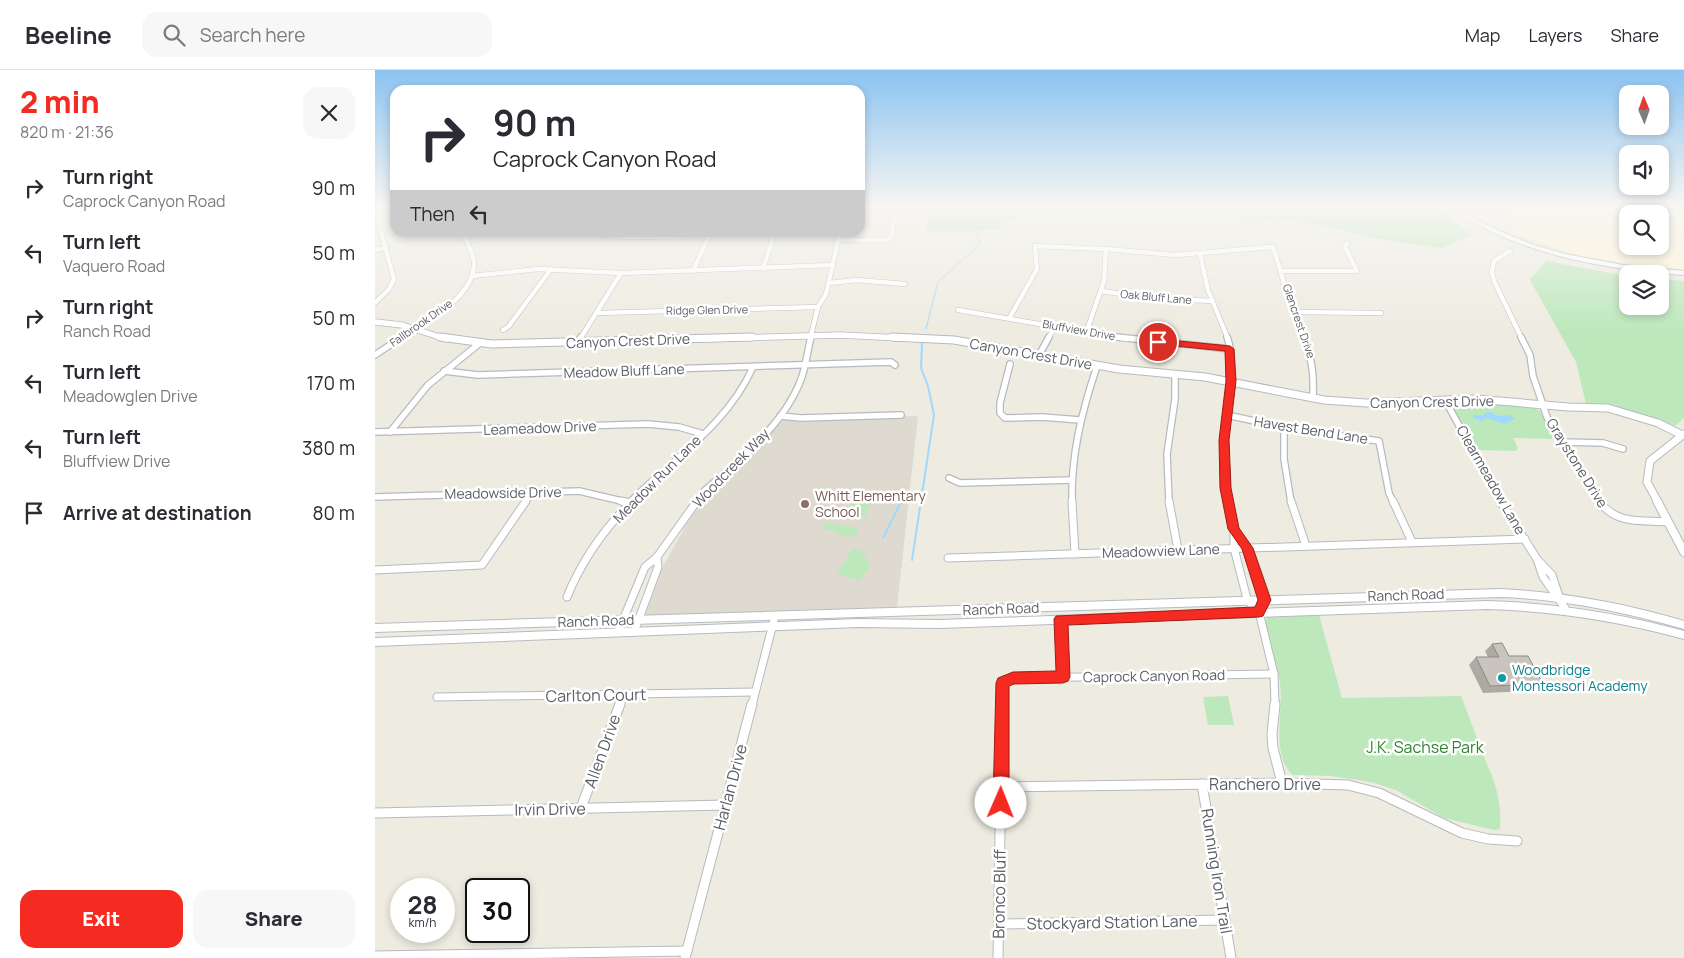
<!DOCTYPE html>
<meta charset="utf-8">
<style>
body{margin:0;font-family:Manrope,sans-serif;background:#f7f7f7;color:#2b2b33;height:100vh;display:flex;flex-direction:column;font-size:19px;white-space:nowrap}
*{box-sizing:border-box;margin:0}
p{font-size:16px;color:#7c7c81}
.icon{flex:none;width:28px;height:28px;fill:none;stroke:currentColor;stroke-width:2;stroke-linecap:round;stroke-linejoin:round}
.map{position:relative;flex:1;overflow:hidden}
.side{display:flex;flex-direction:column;background:#fff;width:375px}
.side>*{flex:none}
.hud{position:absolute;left:15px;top:15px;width:475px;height:152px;border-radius:15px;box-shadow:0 2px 8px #0003;background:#fff;color:#2b2b33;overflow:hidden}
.needle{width:32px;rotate:358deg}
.buttons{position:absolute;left:1244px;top:15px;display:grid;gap:10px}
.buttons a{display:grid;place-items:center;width:50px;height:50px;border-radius:10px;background:#fff;box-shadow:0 2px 8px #0003;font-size:25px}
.speed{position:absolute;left:15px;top:808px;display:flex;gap:10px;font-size:25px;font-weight:700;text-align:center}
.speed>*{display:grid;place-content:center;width:65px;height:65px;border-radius:50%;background:#fff;box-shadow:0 2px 8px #0003;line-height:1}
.speed small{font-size:12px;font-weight:400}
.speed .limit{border:2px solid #111;border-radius:8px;background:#fff;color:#111}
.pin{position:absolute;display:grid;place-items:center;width:42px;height:42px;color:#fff;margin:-21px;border:2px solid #fff;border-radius:50%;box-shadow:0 1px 5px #0007}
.me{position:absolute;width:55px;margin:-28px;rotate:1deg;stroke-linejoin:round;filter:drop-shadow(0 0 4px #0008)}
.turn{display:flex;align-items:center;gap:18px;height:105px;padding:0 20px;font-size:22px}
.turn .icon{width:65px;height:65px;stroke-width:2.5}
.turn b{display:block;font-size:35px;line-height:42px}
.then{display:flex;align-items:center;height:48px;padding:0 20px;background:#0003;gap:10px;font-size:19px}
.round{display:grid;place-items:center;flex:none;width:52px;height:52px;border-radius:15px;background:#f7f7f7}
.head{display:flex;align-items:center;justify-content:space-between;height:85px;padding:0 20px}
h1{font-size:30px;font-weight:800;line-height:38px;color:#f52a20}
.cta{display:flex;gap:10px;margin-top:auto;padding:10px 20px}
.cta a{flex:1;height:58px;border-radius:15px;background:#f52a20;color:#fff;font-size:20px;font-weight:800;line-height:58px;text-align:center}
.cta a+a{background:#f7f7f7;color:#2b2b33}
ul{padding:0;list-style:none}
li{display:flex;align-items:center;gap:15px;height:65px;padding:0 20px}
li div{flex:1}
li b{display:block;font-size:19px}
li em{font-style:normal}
header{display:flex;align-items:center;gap:30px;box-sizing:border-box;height:70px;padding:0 25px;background:#fff;border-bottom:1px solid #e1e1e2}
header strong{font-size:24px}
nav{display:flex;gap:28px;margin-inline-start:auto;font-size:18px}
.search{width:350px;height:45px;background:#f7f7f7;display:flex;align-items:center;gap:12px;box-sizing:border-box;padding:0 18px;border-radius:15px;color:#7c7c81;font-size:19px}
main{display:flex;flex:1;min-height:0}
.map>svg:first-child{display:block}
.commercial{fill:#fff4d5;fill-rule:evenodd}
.education{fill:#dedad0}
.green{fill:#bde8bc}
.water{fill:#a0d9ff}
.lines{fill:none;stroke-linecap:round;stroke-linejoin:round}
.stream-far1{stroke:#a0d9ff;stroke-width:1}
.stream{stroke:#a0d9ff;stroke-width:2}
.minor-far3-casing{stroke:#b7babf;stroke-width:5.5}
.minor-far2-casing{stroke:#b7babf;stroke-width:8}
.minor-far1-casing{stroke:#b7babf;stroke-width:9}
.minor-casing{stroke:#b7babf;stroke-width:11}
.tertiary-far2-casing{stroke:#b7babf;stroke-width:7}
.tertiary-far1-casing{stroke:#b7babf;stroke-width:9}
.tertiary-casing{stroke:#b7babf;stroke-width:10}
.secondary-casing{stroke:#b7bbc1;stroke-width:2}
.minor-far3{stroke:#fff;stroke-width:4.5}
.minor-far2{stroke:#fff;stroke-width:5.5}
.minor-far1{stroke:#fff;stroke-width:7}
.minor{stroke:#fff;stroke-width:9}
.tertiary-far2{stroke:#fff;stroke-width:5.5}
.tertiary-far1{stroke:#fff;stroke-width:7}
.tertiary{stroke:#fff;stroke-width:8}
.secondary{fill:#fff;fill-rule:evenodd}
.wall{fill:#ada9a3}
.building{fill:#c9c5be;stroke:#8d8a85}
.route{fill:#f52a20;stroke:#9f1b15}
.education-dot{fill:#8d6e63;stroke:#fff;stroke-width:2}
.culture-dot{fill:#0f9aa8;stroke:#fff;stroke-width:2}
.labels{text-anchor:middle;stroke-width:5;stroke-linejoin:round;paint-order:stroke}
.far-street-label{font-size:11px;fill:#5a5e63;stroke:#fff}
.street-label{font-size:14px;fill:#5a5e63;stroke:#fff}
.education-label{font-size:14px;fill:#785e54;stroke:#fff;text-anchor:start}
.culture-label{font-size:14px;fill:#0d838f;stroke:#fff;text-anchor:start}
.near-street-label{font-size:16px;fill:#5a5e63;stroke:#fff}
.near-park-label{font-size:16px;fill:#2e8630;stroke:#fff}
</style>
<header>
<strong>Beeline</strong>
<div class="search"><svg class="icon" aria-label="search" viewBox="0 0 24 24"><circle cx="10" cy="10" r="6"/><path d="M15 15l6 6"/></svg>Search here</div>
<nav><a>Map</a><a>Layers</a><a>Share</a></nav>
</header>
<main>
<section class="side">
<div class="head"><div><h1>2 min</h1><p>820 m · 21:36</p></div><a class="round"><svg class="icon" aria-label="close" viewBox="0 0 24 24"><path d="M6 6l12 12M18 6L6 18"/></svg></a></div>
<ul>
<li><svg class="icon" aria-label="right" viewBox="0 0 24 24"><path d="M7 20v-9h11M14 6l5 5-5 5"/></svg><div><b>Turn right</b><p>Caprock Canyon Road</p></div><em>90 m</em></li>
<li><svg class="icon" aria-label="left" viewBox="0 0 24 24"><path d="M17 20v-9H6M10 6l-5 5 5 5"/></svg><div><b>Turn left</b><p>Vaquero Road</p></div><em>50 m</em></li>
<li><svg class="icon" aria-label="right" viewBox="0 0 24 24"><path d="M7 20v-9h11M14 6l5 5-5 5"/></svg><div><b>Turn right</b><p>Ranch Road</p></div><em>50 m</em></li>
<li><svg class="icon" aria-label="left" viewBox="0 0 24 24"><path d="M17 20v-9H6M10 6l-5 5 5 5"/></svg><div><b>Turn left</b><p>Meadowglen Drive</p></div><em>170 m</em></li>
<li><svg class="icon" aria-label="left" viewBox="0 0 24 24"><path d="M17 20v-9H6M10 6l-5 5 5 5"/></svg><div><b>Turn left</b><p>Bluffview Drive</p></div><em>380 m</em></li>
<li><svg class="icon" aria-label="arrive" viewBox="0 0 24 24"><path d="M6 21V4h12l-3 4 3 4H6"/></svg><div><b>Arrive at destination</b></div><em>80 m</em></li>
</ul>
<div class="cta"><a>Exit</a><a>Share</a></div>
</section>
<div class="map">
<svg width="1309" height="888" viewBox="0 0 1309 888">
<rect width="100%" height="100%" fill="#eeebe1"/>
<path class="commercial" d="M1149,137h114l46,4v59l-98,-12 -70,-24 -11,-26zM1252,144h33v32h-33z"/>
<polygon class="education" points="543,346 522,537 270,546 287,498 315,448 340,417 384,376 408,350"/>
<g class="green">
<polygon points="554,137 1064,137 1096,165 1067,178 1010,170 914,149 815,147 742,142 719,146 692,142 656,144 633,150 622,160 551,162"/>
<path d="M1172,190l15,4 65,12v30h33v-27l24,2v137l-9,8c-31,-12 -56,-21 -89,-22l-10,-42 -46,-82z"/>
<polygon points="1105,333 1157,337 1165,341 1181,369 1138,368 1143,378 1141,381 1102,380 1077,336 1079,334"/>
<polygon points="481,428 497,433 489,447 471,442"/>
<polygon points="453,452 482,458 483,463 478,467 460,464 458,460 449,459 448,456"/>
<polygon points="478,478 487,481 495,496 485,511 462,503"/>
<path d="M944,545l23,83 119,-2 27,71c9,17 14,43 12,62l-6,1 -50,-12 -48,-28 -25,-8 -40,-6 -38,-1c-23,-20 -9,-65 -13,-92 -3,-19 -16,-45 -14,-64l4,-3z"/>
<polygon points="853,626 859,655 833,655 828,627"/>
</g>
<polygon class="water" points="1115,342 1124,346 1135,345 1140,349 1129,354 1112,348 1106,351 1098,348 1099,345 1109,345 1109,343"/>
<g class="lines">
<polyline class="stream-far1" points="551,259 563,212 605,174 601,161 606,147 603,137"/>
<g class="stream">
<polyline points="543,426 547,420"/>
<polyline points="508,468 526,432 522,430"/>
<polyline points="537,490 559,345 553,316 546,298 547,273"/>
</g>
<defs>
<g id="minor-far3">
<polyline points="203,162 252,167 333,166"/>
<polyline points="463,170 513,170 517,164 521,137 485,138"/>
<polyline points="0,180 11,178"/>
<polyline points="1135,181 1119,191 1117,202 1119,211 1147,269"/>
<polyline points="825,184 833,220 853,269"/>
<polyline points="388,199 400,162"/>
<polyline points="318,201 335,163"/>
<polyline points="907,201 982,201 970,177 972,173"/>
<polyline points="97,206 163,199 246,203 458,195"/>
<polyline points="454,213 482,210 530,214"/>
<polyline points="726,221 774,228 837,231"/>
<polyline points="0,233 14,219 19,209 6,162"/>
<polyline points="583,240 752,269"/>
<polyline points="919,242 1006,243"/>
<polyline points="222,243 443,237"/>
<polyline points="635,247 662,199 660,176 731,179 800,185 898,177 913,226 929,269"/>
<polyline points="128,260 134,256 176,199"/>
<polyline points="711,263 729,211 731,179"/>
<path d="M25,269c25,-16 72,-40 74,-74 1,-11 -8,-23 -11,-33"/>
<polyline points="205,269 246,203"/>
<polyline points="435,269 443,237 451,224 465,162"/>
<polyline points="673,269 680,256"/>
</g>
<g id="minor-far2">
<polyline points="742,267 855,279"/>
<path d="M852,267c11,27 -2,75 -3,104 -1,20 0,41 4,61"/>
<path d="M929,267c8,23 10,37 9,61"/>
<polyline points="1146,267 1155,285 1158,306 1172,347 1195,387 1225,432"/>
<polyline points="203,272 206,267"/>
<polyline points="0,285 27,267"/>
<polyline points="664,285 674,267"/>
<polyline points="635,294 625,333 625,343 630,348 667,347 705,350"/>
<polyline points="69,301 103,305 516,292 520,295"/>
<polyline points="1070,330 1126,432"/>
<polyline points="852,345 921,360 1004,371 1014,423 1018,432"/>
<polyline points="405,346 426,348 526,345"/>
<polyline points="909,357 909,389 916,432"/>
<polyline points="0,362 273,354 304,357 328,364"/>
<polyline points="15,362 53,315 105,273"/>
<polyline points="1187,372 1228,373 1248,379"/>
<polyline points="574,408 585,413 697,410"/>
<polyline points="0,427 204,421 251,432"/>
<polyline points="150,432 156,423"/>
<path d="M255,432c43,-43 98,-78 123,-135"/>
<path d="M321,432l6,-9c35,-31 80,-66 98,-111 6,-14 7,-30 11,-45"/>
<path d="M697,432c-1,-48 10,-91 25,-136"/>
<polyline points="794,432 792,384 800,329 800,305"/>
</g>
<g id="minor-far1">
<polyline points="246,431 256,433"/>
<polyline points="697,431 700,484"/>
<polyline points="794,431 803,480"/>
<polyline points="853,431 859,459"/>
<polyline points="916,431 931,476"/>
<polyline points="1018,431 1037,472"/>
<polyline points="1125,431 1162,489 1177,505 1184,526"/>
<path d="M1224,431c17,24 42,19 69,21"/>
<polygon points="859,459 872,478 889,530 884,542 873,531 871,525 859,478"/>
<polyline points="573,488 1150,469"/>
<polyline points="1162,489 1168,507 1190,538"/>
<polyline points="0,500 107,495 151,431"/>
<path d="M192,527c15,-37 37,-68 65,-96"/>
<polyline points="884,542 899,604 900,635"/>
<polyline points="686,549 688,607"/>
<polyline points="243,562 270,497 282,487 322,431"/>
<polyline points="259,562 283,497 282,487"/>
<polyline points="62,627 380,622"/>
<polyline points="245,635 249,624"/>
<polyline points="377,635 400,546"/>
<polyline points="627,635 627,616 630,610 638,608 899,604"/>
</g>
<g id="minor">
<polyline points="900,634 897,664 898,678 907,713"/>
<polyline points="827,714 856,888"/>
<polyline points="626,717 907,713 973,715 1004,723 1087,763 1113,769 1142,771"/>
<polyline points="206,738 245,634"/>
<polyline points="0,743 350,735"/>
<polyline points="624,854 850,850"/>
<polyline points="0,886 312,881"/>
<polyline points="310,888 377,634"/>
<polyline points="623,888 627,634"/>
</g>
<g id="tertiary-far2">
<polyline points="0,252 27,255 71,269"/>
<polyline points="328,269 465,265 546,269"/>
</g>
<g id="tertiary-far1">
<polyline points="65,267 117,274 377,267"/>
<polyline points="517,267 579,270 744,299 830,307 949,330 991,333 1101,329 1193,337 1233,338 1283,353 1307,365"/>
<polyline points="1283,432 1272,412 1275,391 1309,364"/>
</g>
<polyline id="tertiary" points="1282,431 1309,482"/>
<g id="secondary">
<path d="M1075,137h6l25,15 28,13 28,11 28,8 58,11 61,6v4c-67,-5 -133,-15 -194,-44 -14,-7 -28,-14 -40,-24z"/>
<path d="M1125,519c63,3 123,14 184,32v8c-61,-17 -121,-30 -184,-32l-1125,35v-8z"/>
<path d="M1112,531c67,2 132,12 197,30v8c-65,-18 -129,-28 -197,-30l-548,19 -81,-1 -483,19v-8l483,-19 81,1z"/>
</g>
</defs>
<use href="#minor-far3" class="minor-far3-casing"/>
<use href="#minor-far2" class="minor-far2-casing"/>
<use href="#minor-far1" class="minor-far1-casing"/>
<use href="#minor" class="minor-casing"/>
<use href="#tertiary-far2" class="tertiary-far2-casing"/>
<use href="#tertiary-far1" class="tertiary-far1-casing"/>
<use href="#tertiary" class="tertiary-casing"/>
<use href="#secondary" class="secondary-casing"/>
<use href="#minor-far3" class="minor-far3"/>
<use href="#minor-far2" class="minor-far2"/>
<use href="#minor-far1" class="minor-far1"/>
<use href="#minor" class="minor"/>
<use href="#tertiary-far2" class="tertiary-far2"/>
<use href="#tertiary-far1" class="tertiary-far1"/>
<use href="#tertiary" class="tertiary"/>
<use href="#secondary" class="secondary"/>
</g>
<polygon class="wall" points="1117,574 1134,586 1168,614 1160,621 1108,623 1094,595 1101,587 1113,587 1110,581"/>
<polygon class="building" points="1127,573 1134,586 1153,586 1168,614 1115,616 1101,587 1124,587 1117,574"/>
<linearGradient id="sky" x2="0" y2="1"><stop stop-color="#8bc3f1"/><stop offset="0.52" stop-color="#f7f6f2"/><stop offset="1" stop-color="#f7f6f2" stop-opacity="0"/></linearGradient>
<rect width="1309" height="261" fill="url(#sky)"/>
<polygon class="route" points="783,269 855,276 859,279 861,311 854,370 856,418 864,458 878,478 896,530 888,546 884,547 693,555 695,607 693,611 688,613 639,614 634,616 634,733 631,738 626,741 620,738 618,733 621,613 623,608 638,602 681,601 679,549 681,546 880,537 883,530 867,479 853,459 845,418 844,370 851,311 850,281 780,274 780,270"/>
<circle class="education-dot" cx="430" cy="434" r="5"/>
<circle class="culture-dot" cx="1127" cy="608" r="5"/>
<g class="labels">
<g class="far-street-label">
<text transform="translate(781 227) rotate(5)" y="4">Oak Bluff Lane</text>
<text transform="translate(332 240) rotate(-1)" y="4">Ridge Glen Drive</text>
<text transform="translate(924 251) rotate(71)" y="4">Glencrest Drive</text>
<text transform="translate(46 253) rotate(-35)" y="4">Fallbrook Drive</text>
<text transform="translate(704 260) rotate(10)" y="4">Bluffview Drive</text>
</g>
<g class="street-label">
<text transform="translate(253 271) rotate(-2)" y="5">Canyon Crest Drive</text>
<text transform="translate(656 284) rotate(10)" y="5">Canyon Crest Drive</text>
<text transform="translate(249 301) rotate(-2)" y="5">Meadow Bluff Lane</text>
<text transform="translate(1057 332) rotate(-1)" y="5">Canyon Crest Drive</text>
<text transform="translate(165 358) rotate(-2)" y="5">Leameadow Drive</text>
<text transform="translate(936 360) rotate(9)" y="5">Havest Bend Lane</text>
<text transform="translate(1202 393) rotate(58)" y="5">Graystone Drive</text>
<text transform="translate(356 398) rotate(-46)" y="5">Woodcreek Way</text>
<text transform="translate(282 409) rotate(-45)" y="5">Meadow Run Lane</text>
<text transform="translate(1116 410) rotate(60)" y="5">Clearmeadow Lane</text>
<text transform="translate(128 423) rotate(-1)" y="5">Meadowside Drive</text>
<text transform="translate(786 481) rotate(-2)" y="5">Meadowview Lane</text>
<text transform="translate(1031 525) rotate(-2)" y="5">Ranch Road</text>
<text transform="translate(626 539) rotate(-2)" y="5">Ranch Road</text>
<text transform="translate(221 551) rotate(-2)" y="5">Ranch Road</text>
<text transform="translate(779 606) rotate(-1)" y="5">Caprock Canyon Road</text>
</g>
<g class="education-label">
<text x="440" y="431">Whitt Elementary<tspan x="440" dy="16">School</tspan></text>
</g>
<g class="culture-label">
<text x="1137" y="605">Woodbridge<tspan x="1137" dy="16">Montessori Academy</tspan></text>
</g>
<g class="near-street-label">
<text transform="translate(221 625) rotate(-1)" y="6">Carlton Court</text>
<text transform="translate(227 681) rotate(-70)" y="6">Allen Drive</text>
<text x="890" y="720">Ranchero Drive</text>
<text transform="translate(355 717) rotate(-75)" y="6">Harlan Drive</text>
<text transform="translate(175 739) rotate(-1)" y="6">Irvin Drive</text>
<text transform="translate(842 801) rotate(81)" y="6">Running Iron Trail</text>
<text transform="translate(624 824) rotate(-89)" y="6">Bronco Bluff</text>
<text transform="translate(737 852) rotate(-1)" y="6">Stockyard Station Lane</text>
</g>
<g class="near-park-label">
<text x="1050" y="683">J.K. Sachse Park</text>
</g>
</g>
</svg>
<div class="buttons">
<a><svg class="needle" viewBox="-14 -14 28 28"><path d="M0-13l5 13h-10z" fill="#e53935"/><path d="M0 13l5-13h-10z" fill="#7c7c81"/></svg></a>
<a><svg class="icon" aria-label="sound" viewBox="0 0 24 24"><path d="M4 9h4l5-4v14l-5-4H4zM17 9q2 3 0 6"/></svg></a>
<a><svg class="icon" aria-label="search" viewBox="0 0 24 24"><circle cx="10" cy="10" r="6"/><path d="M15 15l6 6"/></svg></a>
<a><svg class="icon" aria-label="layers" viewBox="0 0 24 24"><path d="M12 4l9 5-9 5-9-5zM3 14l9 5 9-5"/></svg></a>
</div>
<div class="speed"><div>28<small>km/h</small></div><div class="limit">30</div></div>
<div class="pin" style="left:783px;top:272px;background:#d93025"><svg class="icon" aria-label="arrive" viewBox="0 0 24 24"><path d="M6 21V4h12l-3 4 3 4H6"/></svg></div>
<svg class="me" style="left:626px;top:733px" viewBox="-20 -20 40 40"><circle r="19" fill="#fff"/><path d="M0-13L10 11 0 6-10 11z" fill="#f52a20"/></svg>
<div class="hud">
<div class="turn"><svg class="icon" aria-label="right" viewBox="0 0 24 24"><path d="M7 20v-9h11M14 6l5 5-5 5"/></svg><div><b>90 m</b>Caprock Canyon Road</div></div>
<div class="then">Then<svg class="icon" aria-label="left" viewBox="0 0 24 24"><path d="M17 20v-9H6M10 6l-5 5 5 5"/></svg></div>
</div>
</div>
</main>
